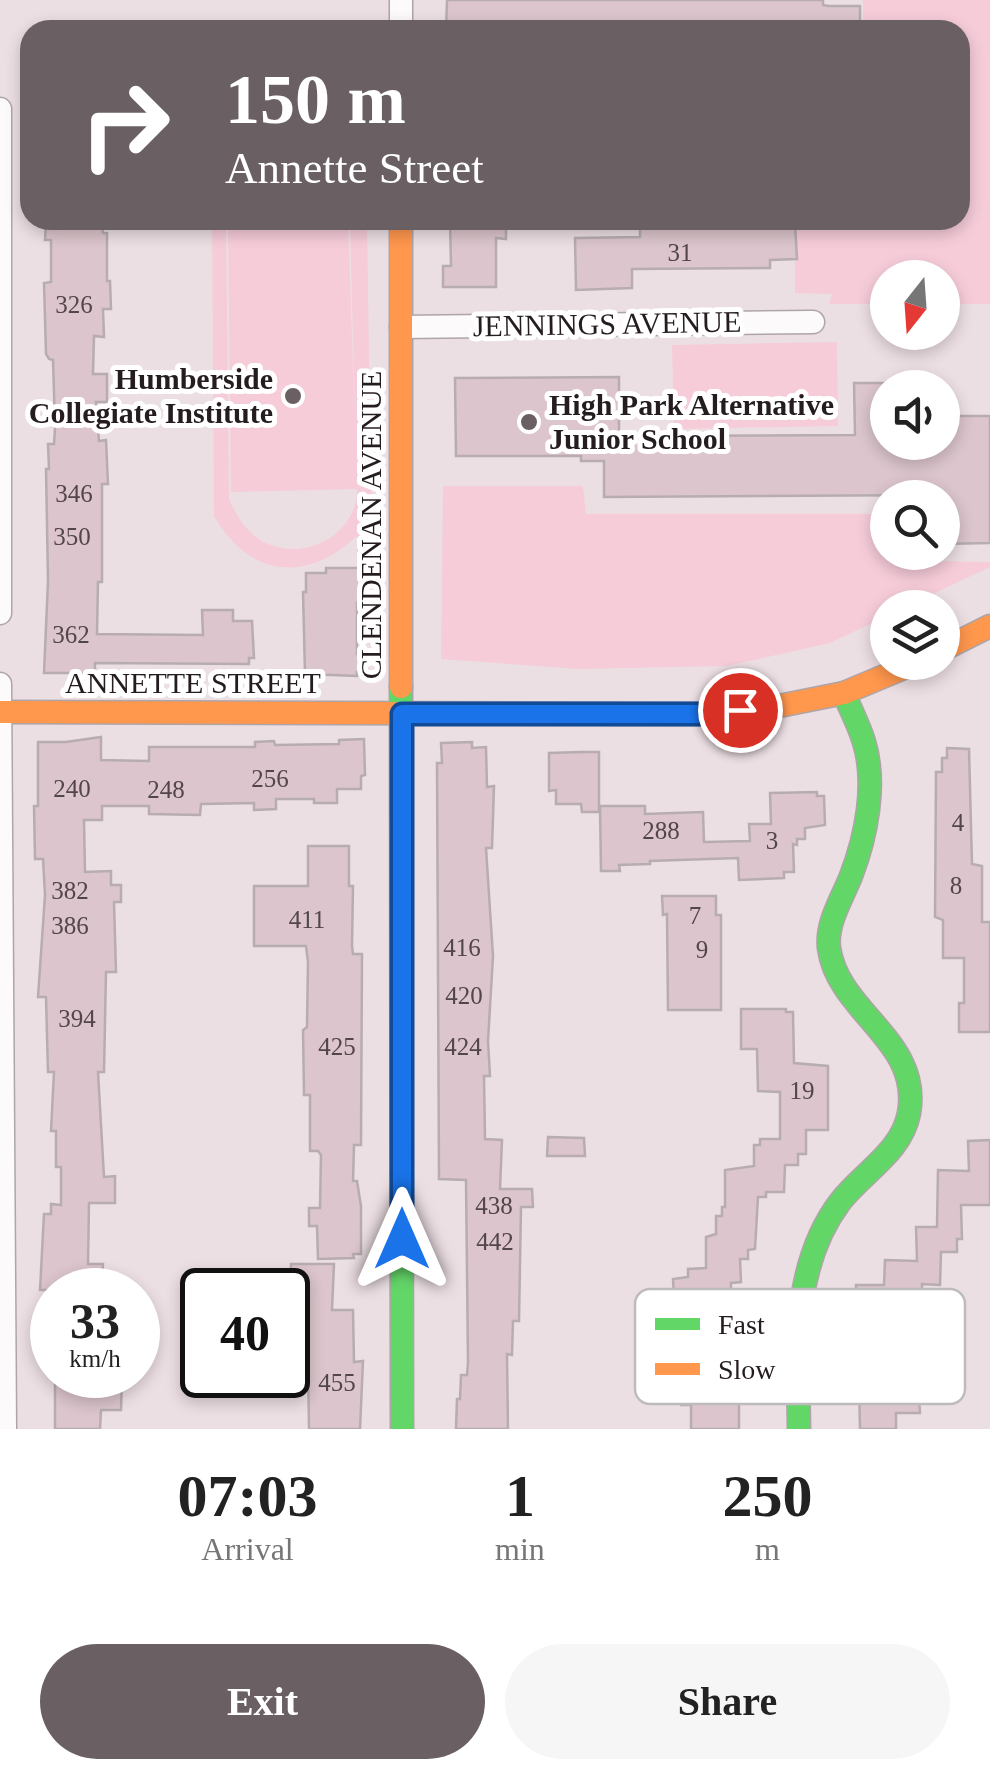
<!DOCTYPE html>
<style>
body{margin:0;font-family:"Times New Roman",serif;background:#f6f6f6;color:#222;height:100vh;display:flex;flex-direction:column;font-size:38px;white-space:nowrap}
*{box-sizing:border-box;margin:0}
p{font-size:32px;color:#767676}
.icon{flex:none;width:55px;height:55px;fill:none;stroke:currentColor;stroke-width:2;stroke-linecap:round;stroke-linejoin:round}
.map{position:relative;height:1429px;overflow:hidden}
.side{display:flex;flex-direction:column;background:#fff;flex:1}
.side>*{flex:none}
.top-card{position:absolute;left:20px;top:20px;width:950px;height:210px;border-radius:30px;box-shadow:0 5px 15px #0003;background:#6a6063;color:#fff;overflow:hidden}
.needle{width:65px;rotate:197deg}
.fabs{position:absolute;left:870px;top:260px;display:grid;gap:20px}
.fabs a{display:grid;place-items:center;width:90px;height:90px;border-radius:50%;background:#fff;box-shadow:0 5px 15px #0003;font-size:50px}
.speed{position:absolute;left:30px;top:1268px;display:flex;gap:20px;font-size:50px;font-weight:700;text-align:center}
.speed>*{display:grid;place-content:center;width:130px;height:130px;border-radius:50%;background:#fff;box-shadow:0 5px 15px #0003;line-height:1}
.speed small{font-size:25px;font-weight:400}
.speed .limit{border:5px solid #111;border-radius:15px;background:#fff;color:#111}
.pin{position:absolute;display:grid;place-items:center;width:85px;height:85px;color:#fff;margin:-42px;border:5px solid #fff;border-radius:50%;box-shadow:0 2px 10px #0007}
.me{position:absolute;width:110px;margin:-55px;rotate:0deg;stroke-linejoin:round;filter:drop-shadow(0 0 8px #0008)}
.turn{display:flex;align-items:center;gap:35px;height:210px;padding:0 40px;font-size:45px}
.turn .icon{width:130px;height:130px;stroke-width:2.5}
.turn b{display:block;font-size:70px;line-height:85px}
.eta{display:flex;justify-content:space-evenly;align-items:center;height:170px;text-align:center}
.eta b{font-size:60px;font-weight:800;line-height:70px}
.action{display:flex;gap:20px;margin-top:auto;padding:20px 40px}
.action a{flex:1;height:115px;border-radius:60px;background:#6a6063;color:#fff;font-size:40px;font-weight:800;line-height:115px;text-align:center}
.action a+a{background:#f6f6f6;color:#222}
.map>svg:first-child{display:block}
.green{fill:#f6ccd9}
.building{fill:#dcc5cc;stroke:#b7adb0;stroke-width:2.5}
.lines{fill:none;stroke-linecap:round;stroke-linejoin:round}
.street-casing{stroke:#aea5a8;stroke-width:25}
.fast-casing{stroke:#aea5a8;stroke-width:25}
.slow-casing{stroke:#aea5a8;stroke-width:25}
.street{stroke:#fcfafb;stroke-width:22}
.fast{stroke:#63d668;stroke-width:22}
.slow{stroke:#ff974d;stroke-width:22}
.route-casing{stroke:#114b97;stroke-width:25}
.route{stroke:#1a73e8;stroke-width:18}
.poi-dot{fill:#6a6063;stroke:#fff;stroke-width:4}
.labels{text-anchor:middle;stroke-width:10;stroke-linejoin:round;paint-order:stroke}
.number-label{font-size:25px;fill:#52464a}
.street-label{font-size:30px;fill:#241c1e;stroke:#fff}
.poi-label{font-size:30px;font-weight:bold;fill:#241c1e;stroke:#fff;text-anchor:end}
.key{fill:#fff;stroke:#bdbbbc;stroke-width:2.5}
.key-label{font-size:28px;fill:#241c1e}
</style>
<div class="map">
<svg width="990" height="1429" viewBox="0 0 990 1429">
<rect width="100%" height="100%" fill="#ecdfe3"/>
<g class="green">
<polygon points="863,0 990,0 990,304 943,304 942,278 888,278 887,304 829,304 832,294 795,293 795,220 960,220 960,30 863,30"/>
<path d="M212,220h14l3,279c9,20 20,38 42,46 38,15 87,-13 86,-56l-126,3 -3,-272h120l7,206 -5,-206h17l5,345 -15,1v-30c-51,48 -108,41 -143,-20z"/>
<polygon points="837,342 838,426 674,429 672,345"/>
<polygon points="443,486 583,486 586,514 887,514 888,552 926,553 926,561 990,562 990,567 905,607 888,608 887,616 830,643 727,666 578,669 441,659"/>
</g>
<g class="building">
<polygon points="447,0 823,0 823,5 828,6 860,6 860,30 446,30"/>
<polygon points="46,220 101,220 103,233 107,233 107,281 110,281 111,309 103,309 104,337 94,336 93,374 107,374 107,402 96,402 99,441 106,440 108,484 102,484 102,582 98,582 97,634 203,635 202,610 233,610 233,621 252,621 254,658 249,658 249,664 95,663 95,673 44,673 48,581 46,469 49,469 48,444 54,444 55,428 53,360 49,359 46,354 44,283 51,282 51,240 45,240"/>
<polygon points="450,220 506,220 506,239 496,238 496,287 443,287 443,266 451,266"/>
<polygon points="647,220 791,220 791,224 795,224 797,259 770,260 770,268 632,269 632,288 576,290 575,238 640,237 640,226 647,225"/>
<polygon points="619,377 619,436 855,435 854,383 888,383 888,442 942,442 942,416 990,416 990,543 942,544 941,495 604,497 604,461 581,461 581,456 456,456 455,378"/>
<polygon points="326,568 364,568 364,604 357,603 357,654 367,655 367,672 357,672 357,676 305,674 303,592 306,592 306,573 326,573"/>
<polygon points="101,737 101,760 149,761 149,747 255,747 255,742 274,741 275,745 339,744 339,740 364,739 365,775 361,776 361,789 337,789 337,803 314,803 314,799 276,799 276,809 254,810 254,803 201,804 200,815 149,814 149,806 102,806 102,820 84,820 85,872 111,871 111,885 121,885 121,902 114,902 116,972 106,972 104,1072 98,1072 104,1177 115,1176 115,1203 89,1203 88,1264 103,1264 102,1281 68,1280 68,1290 40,1290 44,1214 51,1214 51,1204 61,1205 61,1167 56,1167 56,1131 51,1131 54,1072 48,1072 46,997 38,997 45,895 43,859 35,859 34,806 38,806 38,742 66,742"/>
<polygon points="472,742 472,748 486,747 487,787 494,786 492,848 486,848 493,956 488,1041 490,1076 484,1076 485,1139 502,1140 500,1189 532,1189 533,1207 521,1207 519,1321 513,1321 512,1355 507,1354 508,1429 456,1429 457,1399 460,1399 461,1375 467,1375 468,1362 466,1180 439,1179 437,763 442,763 441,743"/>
<polygon points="947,748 969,749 972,864 982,866 982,922 990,922 990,1032 959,1032 959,1003 964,1003 964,958 943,958 943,920 935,917 936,772 942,772 942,758 947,758"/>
<polygon points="582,752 599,752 599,812 582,812 581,804 556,804 556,790 549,791 549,753"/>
<polygon points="817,792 817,796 824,796 825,825 805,828 805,839 797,839 797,845 793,844 794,872 784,872 784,878 739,880 738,858 650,861 650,864 619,865 620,871 601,871 600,806 645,806 645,814 703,812 704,842 750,841 749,824 771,824 770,793"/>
<polygon points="308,846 349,846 349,886 353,886 352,946 353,954 362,954 361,1145 354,1145 353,1181 357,1181 361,1206 361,1254 353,1254 354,1258 318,1259 317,1226 309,1226 309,1208 320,1208 321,1155 318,1151 310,1151 310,1095 304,1095 303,1030 307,1027 308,962 306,946 254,946 254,886 308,886"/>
<polygon points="662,896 716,896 716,915 721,915 721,1010 668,1010 667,914 663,915"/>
<polygon points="741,1009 786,1009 786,1012 793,1012 794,1063 828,1066 828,1130 806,1130 806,1154 798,1154 798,1165 785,1165 784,1192 766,1192 766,1197 758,1197 755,1249 748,1250 748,1259 740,1259 741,1282 731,1283 729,1374 734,1374 733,1382 739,1382 739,1429 691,1429 691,1405 681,1405 681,1355 667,1355 667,1318 675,1318 673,1279 688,1277 688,1269 706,1268 706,1237 716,1234 716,1216 722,1216 722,1207 725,1207 725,1170 754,1166 754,1145 760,1145 760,1139 780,1139 780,1092 758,1091 757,1049 741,1049"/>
<polygon points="548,1137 584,1138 585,1156 547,1156"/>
<polygon points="990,1140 990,1205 961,1205 962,1239 957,1239 957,1252 941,1252 940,1285 922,1284 922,1309 906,1309 910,1368 917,1368 920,1413 896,1413 896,1429 860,1429 859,1385 852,1385 847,1298 856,1298 856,1285 884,1285 885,1260 917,1261 916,1227 937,1227 938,1170 969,1171 968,1141"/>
<polygon points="291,1264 334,1264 332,1310 353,1310 354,1362 363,1361 360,1429 309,1429 307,1301 290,1300"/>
<polygon points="55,1375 122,1375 121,1410 101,1410 100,1429 55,1429"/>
</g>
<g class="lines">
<defs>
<g id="street">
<polyline points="401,30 401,0"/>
<polyline points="0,109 0,613"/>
<polyline points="401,327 813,322"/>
<polyline points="0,684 5,1429"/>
</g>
<g id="fast">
<polyline points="401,687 402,1429"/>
<path d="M799,1429c-1,-77 -8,-162 41,-227 22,-29 62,-50 69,-89 13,-73 -71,-100 -80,-165 -3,-25 13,-49 22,-72 15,-39 26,-92 13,-134 -5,-17 -14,-33 -20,-49"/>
</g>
<g id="slow">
<polyline points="401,220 401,687"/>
<polyline points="942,650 990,626"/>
<polyline points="0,712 706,714 774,707 844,693 918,662"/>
</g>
</defs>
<use href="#street" class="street-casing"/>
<use href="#fast" class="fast-casing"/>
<use href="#slow" class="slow-casing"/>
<use href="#street" class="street"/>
<use href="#fast" class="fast"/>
<use href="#slow" class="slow"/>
</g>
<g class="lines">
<defs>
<polyline id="route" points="402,1239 402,714 706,714 740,710"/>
</defs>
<use href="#route" class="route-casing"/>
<use href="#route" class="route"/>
</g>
<g class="poi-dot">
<circle cx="293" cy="396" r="10"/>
<circle cx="529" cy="422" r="10"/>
</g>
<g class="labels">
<g class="number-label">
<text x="680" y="261">31</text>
<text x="74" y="313">326</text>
<text x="74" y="502">346</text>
<text x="72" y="545">350</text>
<text x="71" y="643">362</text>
<text x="270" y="787">256</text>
<text x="72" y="797">240</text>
<text x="166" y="798">248</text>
<text x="958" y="831">4</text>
<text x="661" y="839">288</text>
<text x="772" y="849">3</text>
<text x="956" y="894">8</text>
<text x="70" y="899">382</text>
<text x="695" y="924">7</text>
<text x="307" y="928">411</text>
<text x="70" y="934">386</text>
<text x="462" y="956">416</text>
<text x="702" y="958">9</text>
<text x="464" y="1004">420</text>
<text x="77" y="1027">394</text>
<text x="337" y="1055">425</text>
<text x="463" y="1055">424</text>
<text x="802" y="1099">19</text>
<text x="494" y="1214">438</text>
<text x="495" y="1250">442</text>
<text x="337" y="1391">455</text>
</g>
<g class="street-label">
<text transform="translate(607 324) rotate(-1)" y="10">JENNINGS AVENUE</text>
<text transform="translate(371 525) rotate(-90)" y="10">CLENDENAN AVENUE</text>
<text x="193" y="693">ANNETTE STREET</text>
</g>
<g class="poi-label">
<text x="273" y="389">Humberside<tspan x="273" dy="34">Collegiate Institute</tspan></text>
<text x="549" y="415" text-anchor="start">High Park Alternative<tspan x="549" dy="34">Junior School</tspan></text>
</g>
</g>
<rect x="635" y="1289" width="330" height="115" rx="15" class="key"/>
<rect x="655" y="1318" width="45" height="12" fill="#63d668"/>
<rect x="655" y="1363" width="45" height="12" fill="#ff974d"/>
<g class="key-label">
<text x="718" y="1334">Fast</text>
<text x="718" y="1379">Slow</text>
</g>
</svg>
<div class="fabs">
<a><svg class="needle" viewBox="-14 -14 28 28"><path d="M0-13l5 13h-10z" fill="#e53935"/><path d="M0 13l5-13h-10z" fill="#767676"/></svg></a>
<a><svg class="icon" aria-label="sound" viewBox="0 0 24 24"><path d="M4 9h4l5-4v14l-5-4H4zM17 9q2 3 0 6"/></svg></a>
<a><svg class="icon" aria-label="search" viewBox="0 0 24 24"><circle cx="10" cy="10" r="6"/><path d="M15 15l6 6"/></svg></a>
<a><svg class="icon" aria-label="layers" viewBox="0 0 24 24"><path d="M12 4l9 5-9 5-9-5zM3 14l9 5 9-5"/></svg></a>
</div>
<div class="speed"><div>33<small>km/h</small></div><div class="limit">40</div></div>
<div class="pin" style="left:740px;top:710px;background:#d93025"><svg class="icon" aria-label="arrive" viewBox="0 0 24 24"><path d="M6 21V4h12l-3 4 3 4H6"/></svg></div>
<svg class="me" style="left:402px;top:1239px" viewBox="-20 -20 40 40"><path d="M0-17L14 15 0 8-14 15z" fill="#1a73e8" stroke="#fff" stroke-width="4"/></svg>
<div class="top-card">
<div class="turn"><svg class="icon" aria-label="right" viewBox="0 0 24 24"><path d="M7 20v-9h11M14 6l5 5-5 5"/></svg><div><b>150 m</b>Annette Street</div></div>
</div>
</div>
<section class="side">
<div class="eta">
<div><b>07:03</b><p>Arrival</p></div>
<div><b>1</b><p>min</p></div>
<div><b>250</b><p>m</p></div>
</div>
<div class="action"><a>Exit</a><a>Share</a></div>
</section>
